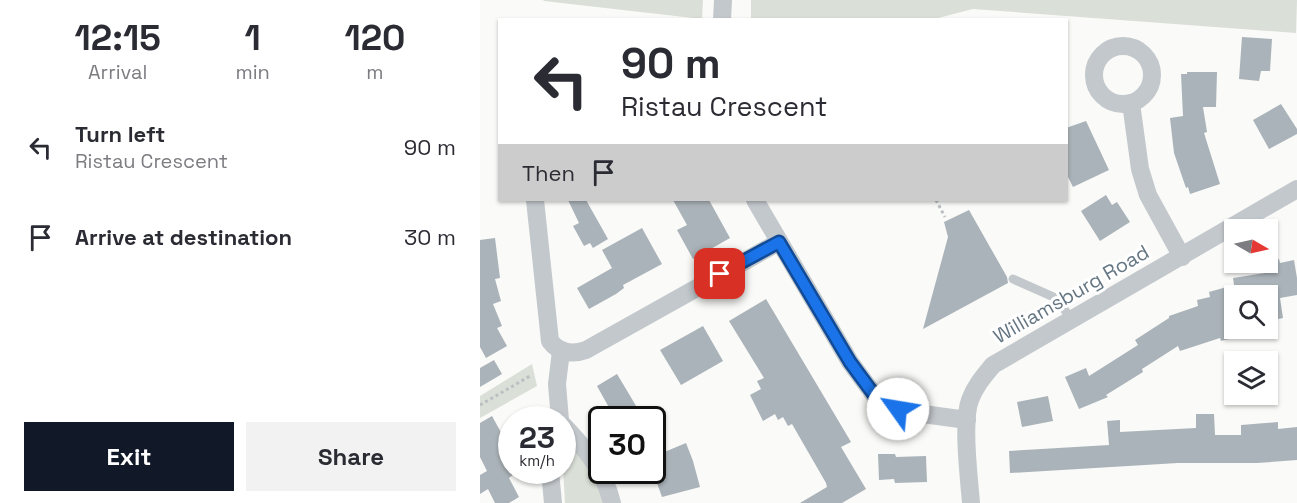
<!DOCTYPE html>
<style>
body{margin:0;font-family:"Space Grotesk",sans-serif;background:#f2f2f3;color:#2b2b33;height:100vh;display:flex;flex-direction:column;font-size:22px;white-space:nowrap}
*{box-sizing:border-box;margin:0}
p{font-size:20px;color:#7c7c81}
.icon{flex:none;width:33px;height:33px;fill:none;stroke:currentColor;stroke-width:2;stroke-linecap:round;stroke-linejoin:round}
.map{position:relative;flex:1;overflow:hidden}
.drawer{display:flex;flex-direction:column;background:#fff;width:480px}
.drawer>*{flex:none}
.guide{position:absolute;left:18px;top:18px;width:570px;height:183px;border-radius:0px;box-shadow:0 2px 4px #0004;background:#fff;color:#2b2b33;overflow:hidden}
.needle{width:39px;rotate:99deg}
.buttons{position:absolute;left:744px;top:219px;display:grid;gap:12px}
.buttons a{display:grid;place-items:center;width:54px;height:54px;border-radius:0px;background:#fff;box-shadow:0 2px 4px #0004;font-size:30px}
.speed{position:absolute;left:18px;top:406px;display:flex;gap:12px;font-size:30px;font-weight:700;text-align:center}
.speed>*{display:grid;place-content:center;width:78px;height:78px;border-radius:50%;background:#fff;box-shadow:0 2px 4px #0004;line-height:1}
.speed small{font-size:15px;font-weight:400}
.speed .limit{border:3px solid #111;border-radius:9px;background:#fff;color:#111}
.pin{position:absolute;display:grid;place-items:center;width:51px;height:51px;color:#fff;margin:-26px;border-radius:12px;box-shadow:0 3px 9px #0006}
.me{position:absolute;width:66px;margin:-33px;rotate:302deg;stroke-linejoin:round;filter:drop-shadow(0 0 4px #0008)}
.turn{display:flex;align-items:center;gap:21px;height:126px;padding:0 24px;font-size:27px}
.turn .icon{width:78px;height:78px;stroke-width:2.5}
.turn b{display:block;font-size:42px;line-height:51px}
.then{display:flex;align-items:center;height:57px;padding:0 24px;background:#0003;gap:12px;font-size:22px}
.eta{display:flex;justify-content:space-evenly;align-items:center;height:102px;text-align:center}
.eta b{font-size:36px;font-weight:600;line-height:42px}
.button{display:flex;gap:12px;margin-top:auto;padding:12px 24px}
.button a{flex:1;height:69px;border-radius:0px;background:#111827;color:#fff;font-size:24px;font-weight:600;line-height:69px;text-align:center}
.button a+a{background:#f2f2f3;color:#2b2b33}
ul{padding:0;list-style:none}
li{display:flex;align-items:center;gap:18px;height:90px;padding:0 24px}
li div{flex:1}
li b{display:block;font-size:22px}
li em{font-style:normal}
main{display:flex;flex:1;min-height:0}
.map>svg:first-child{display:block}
.green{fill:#dadfd7}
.building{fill:#aab3b9}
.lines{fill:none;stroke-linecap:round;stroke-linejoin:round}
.path{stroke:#bbbfc2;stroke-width:3;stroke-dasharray:3 3;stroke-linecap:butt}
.service{stroke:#c3c8cc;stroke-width:9}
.minor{stroke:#c3c8cc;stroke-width:18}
.route-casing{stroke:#114b97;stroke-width:15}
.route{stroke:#1a73e8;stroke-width:10}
.labels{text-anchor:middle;stroke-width:6;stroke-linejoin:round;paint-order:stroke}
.street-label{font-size:20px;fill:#657683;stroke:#fff}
</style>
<main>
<section class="drawer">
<div class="eta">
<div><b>12:15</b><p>Arrival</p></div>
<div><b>1</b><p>min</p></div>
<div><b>120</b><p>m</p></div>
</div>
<ul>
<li><svg class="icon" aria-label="left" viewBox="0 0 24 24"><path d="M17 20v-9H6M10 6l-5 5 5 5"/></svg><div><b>Turn left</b><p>Ristau Crescent</p></div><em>90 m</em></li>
<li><svg class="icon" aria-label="arrive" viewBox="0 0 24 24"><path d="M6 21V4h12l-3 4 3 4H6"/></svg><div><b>Arrive at destination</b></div><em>30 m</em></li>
</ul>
<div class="button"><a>Exit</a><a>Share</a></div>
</section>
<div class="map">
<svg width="817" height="503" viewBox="0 0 817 503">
<rect width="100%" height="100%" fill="#fafaf8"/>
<g class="green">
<polygon points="63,0 223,0 222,19 64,1"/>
<polygon points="271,0 817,0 816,33 493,9 454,19 282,20 271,18"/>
<polygon points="52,364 57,386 0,418 0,396"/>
<polygon points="89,445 95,446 127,503 85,503 82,451"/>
</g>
<g class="building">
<polygon points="762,37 792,39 790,71 781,71 779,81 759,79"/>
<polygon points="707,72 737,72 736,107 723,107 727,132 724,133 740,184 710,194 708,187 706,188 694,153 690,118 703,116 701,74 707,74"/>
<polygon points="801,104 817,129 817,134 789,149 773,120"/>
<polygon points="606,121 629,170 593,187 586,173 586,128"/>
<polygon points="626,195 632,205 637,202 650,222 620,241 601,211"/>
<polygon points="88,200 106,200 128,239 113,248 110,243 104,246 93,226 99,223"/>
<polygon points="193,200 229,200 250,238 213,259 197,230 207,225"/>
<polygon points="489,210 527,277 528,283 443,329 468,237 464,222"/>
<polygon points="162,228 182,264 143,285 144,288 136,294 109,309 97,288 132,268 122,250"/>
<polygon points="15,238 20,278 15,279 21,301 13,304 22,326 17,328 27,346 6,358 0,347 0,240"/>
<polygon points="799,259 800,263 814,260 817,278 817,295 800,298 803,318 789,321 788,296 746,296 756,337 741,341 740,338 700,351 698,346 662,369 663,372 626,395 628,397 599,409 585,377 606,368 609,376 658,345 655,340 689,318 689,316 718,306 717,300 730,297 729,292 754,285 753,278 785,273 783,262"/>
<polygon points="286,299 371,442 361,447 386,489 362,503 320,503 347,487 346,483 312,424 308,426 303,417 298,420 295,414 283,421 270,395 281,389 277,381 284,378 249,321"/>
<polygon points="223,326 243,361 201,385 180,350"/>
<polygon points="14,360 22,374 0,387 0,368"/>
<polygon points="137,374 152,399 164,420 136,420 117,386"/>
<polygon points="568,396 573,421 542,427 537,402"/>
<polygon points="716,414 734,414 735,435 761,435 761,425 798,422 798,429 817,427 817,460 777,463 698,463 530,473 529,451 629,445 627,421 640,420 640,432 716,428"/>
<polygon points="12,416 23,436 27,434 32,442 32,450 26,454 32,464 32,471 34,471 34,474 29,478 39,497 29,503 15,503 8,489 0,494 0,475 7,471 0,457 0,423"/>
<polygon points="172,436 182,453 206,443 213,461 220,487 182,497 172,469"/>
<polygon points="398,454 415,454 416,457 446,456 447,482 415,483 414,479 399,480"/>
</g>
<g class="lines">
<g class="path">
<polyline points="456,200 465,217"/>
<polyline points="0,405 50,376"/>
</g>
<polyline class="service" points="533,279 578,299 591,320"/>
<g class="minor">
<polyline points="242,20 243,0"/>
<circle cx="643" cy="75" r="29"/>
<polyline points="651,103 660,169 668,195 702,257"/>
<path d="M55,200l15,141c9,12 22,14 36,9l193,-108"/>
<polyline points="275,200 370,362 395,396 418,409 443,414 487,420"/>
<polyline points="80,420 77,384 81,351"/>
<path d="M82,424c23,24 42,46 50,79"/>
<polyline points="70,471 73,503"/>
<path d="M491,503c-2,-25 -9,-82 -1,-103 5,-14 14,-24 23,-35l304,-176"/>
</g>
</g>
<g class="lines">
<defs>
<polyline id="route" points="240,274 299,242 370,362 395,396 418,409"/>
</defs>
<use href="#route" class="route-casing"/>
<use href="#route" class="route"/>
</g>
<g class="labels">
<g class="street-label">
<text transform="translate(591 294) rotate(-30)" y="7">Williamsburg Road</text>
</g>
</g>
</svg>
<div class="buttons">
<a><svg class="needle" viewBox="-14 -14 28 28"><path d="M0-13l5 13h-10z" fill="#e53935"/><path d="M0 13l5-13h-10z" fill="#7c7c81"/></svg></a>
<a><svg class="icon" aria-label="search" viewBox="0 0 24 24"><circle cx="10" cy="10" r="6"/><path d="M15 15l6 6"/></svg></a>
<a><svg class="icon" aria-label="layers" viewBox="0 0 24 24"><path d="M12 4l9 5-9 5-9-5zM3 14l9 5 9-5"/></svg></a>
</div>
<div class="speed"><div>23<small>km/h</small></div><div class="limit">30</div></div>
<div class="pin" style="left:240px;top:274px;background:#d93025"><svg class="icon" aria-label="arrive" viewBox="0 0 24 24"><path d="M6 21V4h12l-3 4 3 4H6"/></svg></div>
<svg class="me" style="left:418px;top:409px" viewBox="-20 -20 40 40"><circle r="19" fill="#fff"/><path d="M0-13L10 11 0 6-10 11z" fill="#1a73e8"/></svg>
<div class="guide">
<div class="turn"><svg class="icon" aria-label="left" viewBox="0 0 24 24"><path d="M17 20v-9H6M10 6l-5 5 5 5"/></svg><div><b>90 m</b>Ristau Crescent</div></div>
<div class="then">Then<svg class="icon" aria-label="arrive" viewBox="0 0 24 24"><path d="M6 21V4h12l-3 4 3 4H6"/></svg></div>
</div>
</div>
</main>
